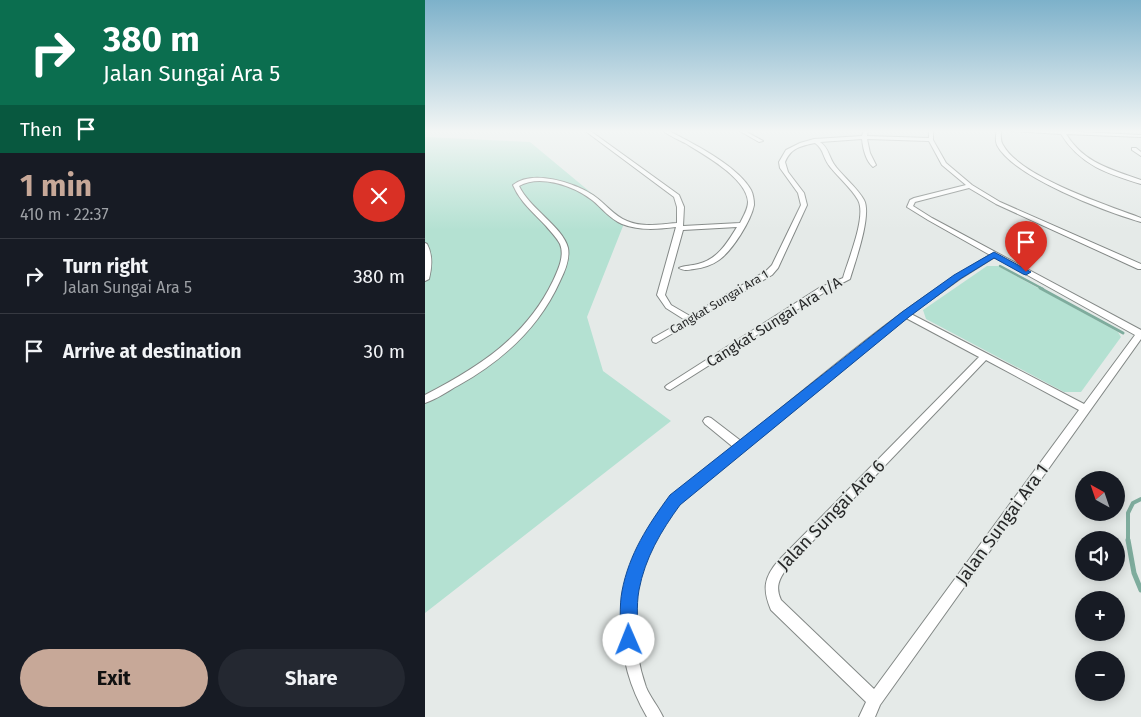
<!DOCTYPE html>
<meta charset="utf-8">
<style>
body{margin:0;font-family:"Fira Sans",sans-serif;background:#242831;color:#f1f3f6;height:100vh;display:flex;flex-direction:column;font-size:19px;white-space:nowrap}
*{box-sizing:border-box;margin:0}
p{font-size:16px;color:#9ea1a6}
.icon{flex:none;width:28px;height:28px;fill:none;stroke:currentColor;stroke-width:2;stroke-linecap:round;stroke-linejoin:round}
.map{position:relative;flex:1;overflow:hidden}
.sheet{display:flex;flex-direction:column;background:#171b24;width:425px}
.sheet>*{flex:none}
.top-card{background:#0b6e4f;color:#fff;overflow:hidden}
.needle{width:32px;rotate:320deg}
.tools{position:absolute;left:650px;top:471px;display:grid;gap:10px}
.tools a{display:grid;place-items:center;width:50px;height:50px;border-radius:50%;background:#171b24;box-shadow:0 2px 12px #0003;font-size:25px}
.pin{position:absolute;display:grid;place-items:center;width:42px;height:42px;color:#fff;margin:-51px -21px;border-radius:50% 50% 50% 0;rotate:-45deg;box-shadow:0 0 5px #0007}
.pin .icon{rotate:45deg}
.me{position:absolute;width:55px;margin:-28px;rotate:359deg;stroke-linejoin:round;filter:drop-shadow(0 0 4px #0008)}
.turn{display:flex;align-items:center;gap:18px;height:105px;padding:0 20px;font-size:22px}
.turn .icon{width:65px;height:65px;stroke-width:2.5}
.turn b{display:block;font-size:35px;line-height:42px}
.then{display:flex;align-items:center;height:48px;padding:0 20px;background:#0003;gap:10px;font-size:19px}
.round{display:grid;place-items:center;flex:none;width:52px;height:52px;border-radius:26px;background:#242831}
.overview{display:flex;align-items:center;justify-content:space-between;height:85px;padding:0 20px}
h1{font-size:30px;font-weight:700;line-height:38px;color:#c7a898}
.action{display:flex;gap:10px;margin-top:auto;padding:10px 20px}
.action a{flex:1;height:58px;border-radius:30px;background:#c7a898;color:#111;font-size:20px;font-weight:700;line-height:58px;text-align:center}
.action a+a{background:#242831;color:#f1f3f6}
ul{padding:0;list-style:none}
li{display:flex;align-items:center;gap:15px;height:75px;padding:0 20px;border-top:1px solid #363941}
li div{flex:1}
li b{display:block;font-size:19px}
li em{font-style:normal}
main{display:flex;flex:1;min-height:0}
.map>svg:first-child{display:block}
.green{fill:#b4e1d2}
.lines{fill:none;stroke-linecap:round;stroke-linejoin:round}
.stream-far3{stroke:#7eac9d;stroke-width:2.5}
.stream-far2{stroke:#7eac9d;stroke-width:3}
.stream-far1{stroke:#7eac9d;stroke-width:4}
.stream{stroke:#7eac9d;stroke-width:5}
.street-casing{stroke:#838886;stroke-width:2}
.street{fill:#fff;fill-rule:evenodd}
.route{fill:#1a73e8;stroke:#114b97}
.labels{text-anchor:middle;stroke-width:4;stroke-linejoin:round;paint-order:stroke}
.far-street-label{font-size:12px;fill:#272828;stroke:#e5eae8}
.street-label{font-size:15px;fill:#272828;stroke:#e5eae8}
.near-street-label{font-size:18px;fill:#272828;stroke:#e5eae8}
</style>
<main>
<section class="sheet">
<div class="top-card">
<div class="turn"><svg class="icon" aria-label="right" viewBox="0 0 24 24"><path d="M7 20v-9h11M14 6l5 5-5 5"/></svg><div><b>380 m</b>Jalan Sungai Ara 5</div></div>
<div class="then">Then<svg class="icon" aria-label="arrive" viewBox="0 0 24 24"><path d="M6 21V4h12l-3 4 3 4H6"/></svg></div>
</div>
<div class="overview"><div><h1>1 min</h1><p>410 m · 22:37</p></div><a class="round" style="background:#d93025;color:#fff"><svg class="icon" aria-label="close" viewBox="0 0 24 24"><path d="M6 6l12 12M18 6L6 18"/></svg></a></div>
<ul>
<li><svg class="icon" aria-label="right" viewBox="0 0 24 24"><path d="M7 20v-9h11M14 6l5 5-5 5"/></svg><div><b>Turn right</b><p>Jalan Sungai Ara 5</p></div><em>380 m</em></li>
<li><svg class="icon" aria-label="arrive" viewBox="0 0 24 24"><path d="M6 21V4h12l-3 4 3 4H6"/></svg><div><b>Arrive at destination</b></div><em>30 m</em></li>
</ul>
<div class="action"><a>Exit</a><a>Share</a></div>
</section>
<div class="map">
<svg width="716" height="717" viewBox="0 0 716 717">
<rect width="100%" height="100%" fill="#e5eae8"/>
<g class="green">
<polygon points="0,137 105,142 200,221 162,317 178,371 246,421 0,613"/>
<polygon points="562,266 573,266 693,332 696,337 656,392 639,392 501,319 498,310"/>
</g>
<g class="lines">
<polyline class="stream-far3" points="575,266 618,289"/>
<polyline class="stream-far2" points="615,288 698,333"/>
<polyline class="stream-far1" points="703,541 703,513 708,503 716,499"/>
<polyline class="stream" points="703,540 709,573 716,590"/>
<defs>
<g id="street">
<path d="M159,130h5l90,65 5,12 -1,19 57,-3c3,-6 8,-14 8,-21 -1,-24 -45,-48 -63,-59 -8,-4 -17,-8 -23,-13h5c25,13 70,35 84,60 2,4 3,10 3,15 -3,16 -22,46 -35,55 -7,5 -16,8 -25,9 -6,1 -10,2 -15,-1 6,-3 13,-2 19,-4 20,-5 29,-21 39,-37l-54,3 -18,65 6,10 19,11 76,-45 6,-6 29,-60 -3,-12 -18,-25 -1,-6 7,-12 14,-7 14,-4 48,-3 2,-6h4l-1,6 62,2v-8h4v10l13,23 26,22 28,17 141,62v5h-3l-142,-65 -27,-16 -54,14 -2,4 19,12 209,112v9l-261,366 -5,12h-16l7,-15 -95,-92c-9,-21 -7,-33 8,-50l200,-203 -73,-39 -227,186c-11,14 -21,28 -29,45 -20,41 -19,95 -4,138 4,10 12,19 17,30h-16c-44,-75 -28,-155 24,-221l62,-49 -28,-23 -2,-3 2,-3 3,-1 3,1 30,23c81,-65 159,-134 249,-186l-62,-35 -21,-13 3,-7 4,-2 52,-13 -24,-20 -13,-24 -62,-2 3,14 6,12 -3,2c-7,-6 -10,-18 -11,-28l-42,3c9,5 9,17 16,25 8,10 22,22 28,33 8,15 -9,62 -14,79l-25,13 -155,98 -3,-1 -2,-2 2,-2 152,-97 24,-10c5,-18 24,-62 15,-78 -7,-12 -19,-22 -27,-32 -9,-10 -6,-18 -16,-25 -15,3 -24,5 -30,19l3,10 16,21 3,12 -29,63 -6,7 -116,68 -3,-1 -1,-2 1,-2 32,-18 -19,-12 -9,-13 19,-68c-17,2 -37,4 -54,-3 -12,-5 -20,-16 -30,-24 -18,-14 -52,-26 -73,-14 10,22 44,41 49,62 2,11 -3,23 -8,33 -21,47 -57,79 -101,104 -11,6 -22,14 -34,18v-8c54,-28 101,-58 128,-114 5,-11 12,-25 7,-37 -3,-6 -9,-12 -14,-18 -12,-13 -26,-24 -33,-41 20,-16 61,-2 80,10 12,8 21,21 34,26 16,7 34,3 50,2v-16l-3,-10zM570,257l140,78 -51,69 -173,-90 49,-35zM561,360l93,50 -205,279 -93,-89c-6,-13 -2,-21 6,-32z"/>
<polygon points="313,130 318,130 338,141 334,142"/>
<path d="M572,130h4c0,5 -1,11 2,15 17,32 104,60 138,73v4c-34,-10 -128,-45 -144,-77 -2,-5 -1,-11 0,-15z"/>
<path d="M584,130l53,1 79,4v2l-75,-3c18,29 44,35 75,46v4c-33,-10 -61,-19 -80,-50l-50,-3z"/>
<polygon points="707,148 711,148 716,152 716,156 707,150"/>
<path d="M0,243l2,1c6,11 5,23 2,35l-4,2z"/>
</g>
</defs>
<use href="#street" class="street-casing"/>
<use href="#street" class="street"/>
</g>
<linearGradient id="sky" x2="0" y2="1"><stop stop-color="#7db1ca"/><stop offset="0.57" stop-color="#f3f6f5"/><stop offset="1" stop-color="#f3f6f5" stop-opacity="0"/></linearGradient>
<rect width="716" height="230" fill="url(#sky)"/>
<path class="route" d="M569,252l37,20 -5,3 -3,-1 -29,-16 -34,21 -51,38 -229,188c-19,26 -35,53 -41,85 -3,16 -1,35 -1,50l-3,7 -6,2 -6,-2 -3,-7c1,-15 -1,-34 2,-49 7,-37 26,-66 48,-96l232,-183 52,-37z"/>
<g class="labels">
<g class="far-street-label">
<text transform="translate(294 302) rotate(-31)" y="4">Cangkat Sungai Ara 1</text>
</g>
<g class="street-label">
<text transform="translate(349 322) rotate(-32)" y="5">Cangkat Sungai Ara 1/A</text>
</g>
<g class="near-street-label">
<text transform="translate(406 515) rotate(-46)" y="6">Jalan Sungai Ara 6</text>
<text transform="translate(577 524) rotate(-54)" y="6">Jalan Sungai Ara 1</text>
</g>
</g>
</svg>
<div class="tools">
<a><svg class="needle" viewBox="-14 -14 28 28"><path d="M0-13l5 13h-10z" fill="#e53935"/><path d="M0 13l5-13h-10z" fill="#9ea1a6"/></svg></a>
<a><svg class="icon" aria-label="sound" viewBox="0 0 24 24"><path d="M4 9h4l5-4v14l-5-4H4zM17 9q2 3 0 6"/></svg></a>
<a>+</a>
<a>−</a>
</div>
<div class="pin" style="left:601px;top:272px;background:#d93025"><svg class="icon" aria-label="arrive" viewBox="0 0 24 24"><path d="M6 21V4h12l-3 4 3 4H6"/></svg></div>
<svg class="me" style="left:204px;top:640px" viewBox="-20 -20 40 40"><circle r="19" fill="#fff"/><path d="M0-13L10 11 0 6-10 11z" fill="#1a73e8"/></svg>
</div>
</main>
